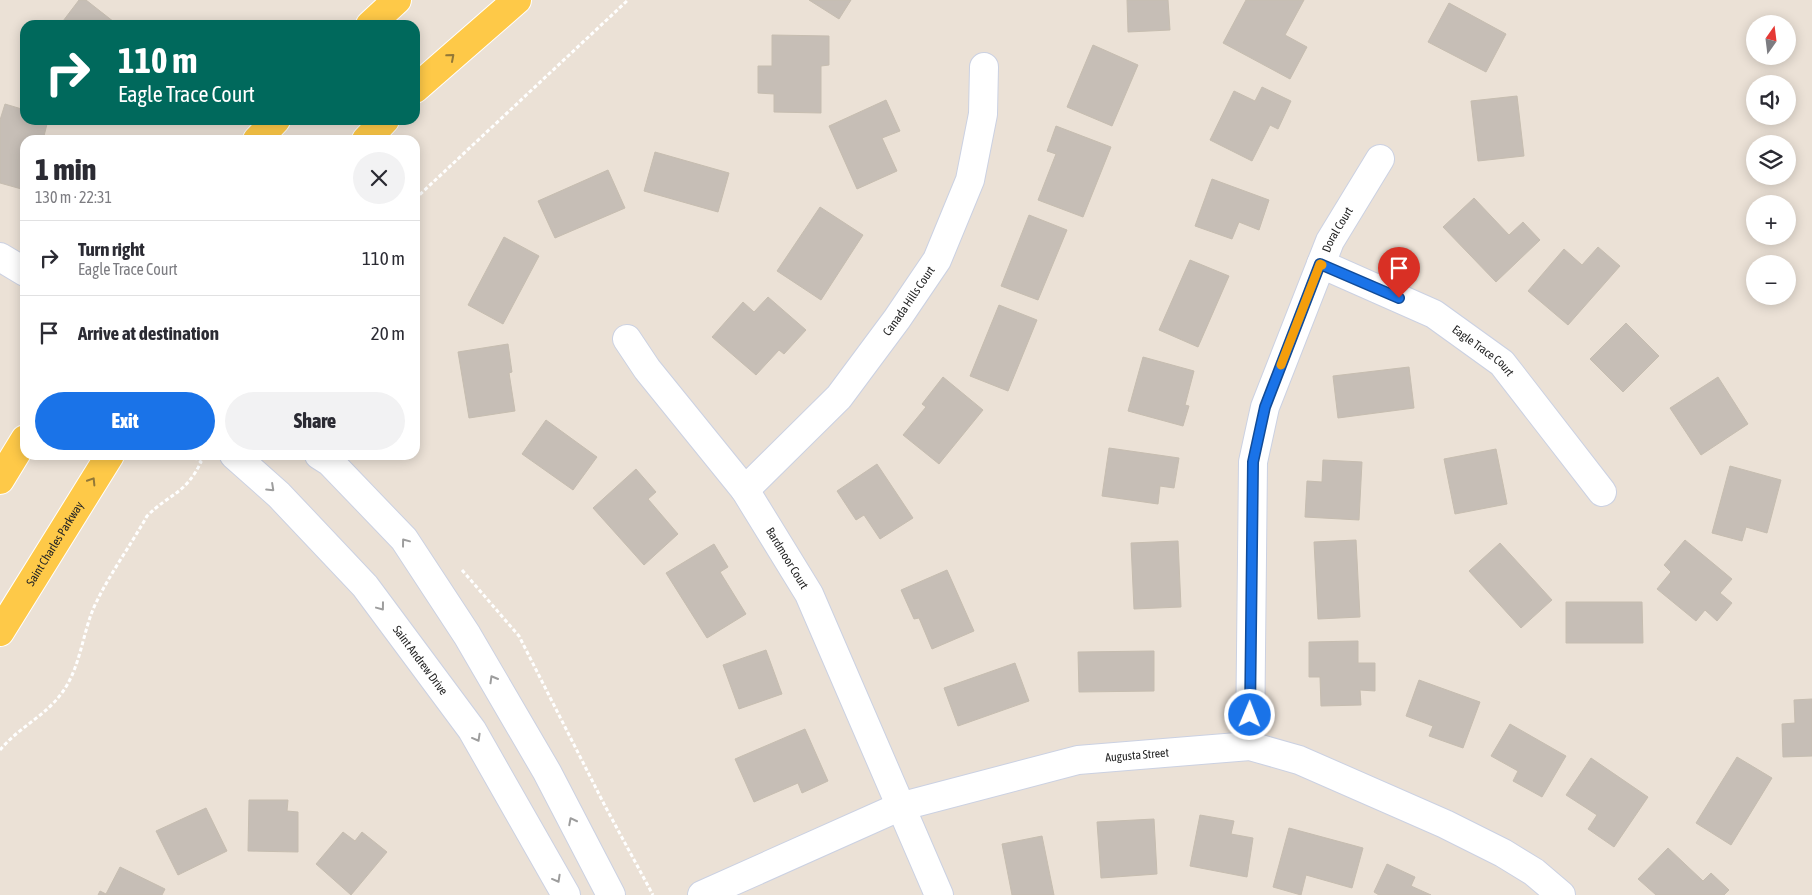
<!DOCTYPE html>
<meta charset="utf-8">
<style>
body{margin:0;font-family:"Asap Condensed",sans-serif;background:#f2f2f3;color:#2b2b33;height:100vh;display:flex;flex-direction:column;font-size:19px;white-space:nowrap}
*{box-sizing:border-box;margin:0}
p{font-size:16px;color:#7c7c81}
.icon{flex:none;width:28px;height:28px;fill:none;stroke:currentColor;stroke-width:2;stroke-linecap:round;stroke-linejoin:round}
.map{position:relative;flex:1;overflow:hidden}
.sheet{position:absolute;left:20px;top:135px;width:400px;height:325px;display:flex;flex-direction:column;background:#fff;border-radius:15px;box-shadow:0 2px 12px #0003}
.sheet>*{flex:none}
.top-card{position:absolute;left:20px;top:20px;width:400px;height:105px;border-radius:15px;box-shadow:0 2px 12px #0003;background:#00695c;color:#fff;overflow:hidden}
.needle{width:32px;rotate:14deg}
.buttons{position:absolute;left:1746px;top:15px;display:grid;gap:10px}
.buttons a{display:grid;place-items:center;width:50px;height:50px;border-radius:50%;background:#fff;box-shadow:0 2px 12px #0003;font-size:25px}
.pin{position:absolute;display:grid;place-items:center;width:42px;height:42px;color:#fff;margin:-51px -21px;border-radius:50% 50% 50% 0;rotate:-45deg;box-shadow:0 0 5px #0007}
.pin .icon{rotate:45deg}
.me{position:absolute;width:55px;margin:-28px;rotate:1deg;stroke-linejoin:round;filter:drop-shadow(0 0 4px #0008)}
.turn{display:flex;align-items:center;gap:18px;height:105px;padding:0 15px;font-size:22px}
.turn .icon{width:65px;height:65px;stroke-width:2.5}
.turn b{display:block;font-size:35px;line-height:42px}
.round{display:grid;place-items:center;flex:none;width:52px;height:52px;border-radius:26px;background:#f2f2f3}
.head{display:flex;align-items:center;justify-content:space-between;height:85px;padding:0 15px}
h1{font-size:30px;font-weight:800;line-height:38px}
.action{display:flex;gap:10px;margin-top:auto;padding:10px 15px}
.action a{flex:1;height:58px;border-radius:30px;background:#1a73e8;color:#fff;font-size:20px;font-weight:800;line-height:58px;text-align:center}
.action a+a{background:#f2f2f3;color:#2b2b33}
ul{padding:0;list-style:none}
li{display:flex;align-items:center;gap:15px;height:75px;padding:0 15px;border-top:1px solid #e1e1e2}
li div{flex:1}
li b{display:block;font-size:19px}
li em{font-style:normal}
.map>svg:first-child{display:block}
.building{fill:#c6beb6;stroke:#c6bdb0}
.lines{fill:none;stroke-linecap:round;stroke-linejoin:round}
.minor-casing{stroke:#cbd1e2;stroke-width:30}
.primary-casing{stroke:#fff;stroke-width:30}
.path{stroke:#fff;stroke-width:3;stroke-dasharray:4 2.5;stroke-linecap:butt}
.minor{stroke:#fff;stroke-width:28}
.primary{stroke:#fec948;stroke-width:28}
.oneway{stroke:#927837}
.oneway2{stroke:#9d9d9d}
.route-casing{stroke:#114b97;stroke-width:12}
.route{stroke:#1a73e8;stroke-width:9}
.slow{stroke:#f59e0b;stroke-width:9}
.labels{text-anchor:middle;stroke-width:4;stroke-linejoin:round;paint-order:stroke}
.street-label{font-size:12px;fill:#262626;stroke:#fff}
</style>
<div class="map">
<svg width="1812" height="895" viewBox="0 0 1812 895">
<rect width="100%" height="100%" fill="#ebe1d6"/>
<g class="building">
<polygon points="79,0 86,0 114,22 111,25 60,25"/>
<polygon points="809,0 851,0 839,19"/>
<polygon points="1127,0 1168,0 1170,30 1128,32"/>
<polygon points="1246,0 1304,0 1285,35 1307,47 1290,79 1223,43"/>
<polygon points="1449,3 1506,34 1486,72 1428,42"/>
<polygon points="772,35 829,36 829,65 821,66 821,113 774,112 774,94 758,93 758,66 772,66"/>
<polygon points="1093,45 1138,65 1112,126 1067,107"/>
<polygon points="1262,87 1291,101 1278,129 1270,125 1252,161 1210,140 1234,91 1255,101"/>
<polygon points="1517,96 1524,156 1478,161 1471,101"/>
<polygon points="886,100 900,131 882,138 897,171 857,189 829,126"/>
<polygon points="5,104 25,110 25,120 48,120 43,140 25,140 25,190 0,183 0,120"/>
<polygon points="1056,126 1111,147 1083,217 1038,200 1056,154 1047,151"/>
<polygon points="655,152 729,173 718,212 644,191"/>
<polygon points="608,170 625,208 555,238 538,201"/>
<polygon points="1212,179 1269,200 1259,230 1239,222 1232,239 1195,226"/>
<polygon points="1474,198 1509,235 1523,222 1540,240 1496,282 1443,227"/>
<polygon points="820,207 863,235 821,300 777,271"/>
<polygon points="1029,215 1067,230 1038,300 1001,286"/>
<polygon points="504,237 539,256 503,324 468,305"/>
<polygon points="1598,247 1620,266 1568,325 1528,291 1564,249 1582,265"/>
<polygon points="1190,260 1229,276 1198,347 1159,330"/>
<polygon points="768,297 806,330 784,354 779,350 756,375 712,337 743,302 754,312"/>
<polygon points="999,305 1037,320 1008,391 970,376"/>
<polygon points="1626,323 1659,356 1623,392 1590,359"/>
<polygon points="508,344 512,372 509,373 515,411 469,418 458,352"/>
<polygon points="1143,357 1194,371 1185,405 1189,406 1183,426 1128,411"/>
<polygon points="1409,367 1414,408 1338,418 1333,376"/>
<polygon points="943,377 983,410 939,464 903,435 926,407 922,404"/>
<polygon points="1718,377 1748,424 1701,455 1670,408"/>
<polygon points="546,420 597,457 573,490 522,454"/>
<polygon points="1109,448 1179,458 1174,488 1160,486 1158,504 1102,496"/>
<polygon points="1496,449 1507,504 1455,514 1444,459"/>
<polygon points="1323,460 1362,462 1359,520 1305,517 1307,481 1322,482"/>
<polygon points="877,464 913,518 880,539 864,515 856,520 837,491"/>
<polygon points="1730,466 1781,480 1767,533 1746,527 1742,541 1712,533"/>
<polygon points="636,469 656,492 648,499 678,534 644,565 593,508"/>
<polygon points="1356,540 1360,617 1318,619 1314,542"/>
<polygon points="1685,540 1732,579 1720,593 1732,603 1717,621 1705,610 1696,621 1657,589 1671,572 1664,565"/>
<polygon points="1178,541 1181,607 1134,609 1131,543"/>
<polygon points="1500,543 1552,600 1521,628 1469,571"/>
<polygon points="714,544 728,567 720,572 746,614 707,638 666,573"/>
<polygon points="947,570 974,631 932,649 919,618 914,619 901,590"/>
<polygon points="1566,602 1642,602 1643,643 1566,643"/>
<polygon points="1358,641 1358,663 1375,663 1375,691 1360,690 1361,705 1321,706 1320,677 1309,677 1309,642"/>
<polygon points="766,650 782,694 739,709 723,665"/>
<polygon points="1154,651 1154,691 1079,692 1078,652"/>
<polygon points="1015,663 1029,701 958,726 944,688"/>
<polygon points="1419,680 1480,702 1463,748 1429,736 1433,726 1406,716"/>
<polygon points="1812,699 1812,756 1783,757 1782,724 1795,723 1794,700"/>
<polygon points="1510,724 1566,756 1542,797 1513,781 1518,771 1491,756"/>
<polygon points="805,729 828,781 802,793 798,783 754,802 735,759"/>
<polygon points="1737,757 1772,778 1731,845 1696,823"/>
<polygon points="1591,758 1648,797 1614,847 1588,829 1597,815 1566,795"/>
<polygon points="249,800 288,800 287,811 298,812 298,852 248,851"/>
<polygon points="206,808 227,851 178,875 156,831"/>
<polygon points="1200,815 1234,821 1231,834 1253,838 1247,877 1190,866"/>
<polygon points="1154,819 1157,874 1101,878 1097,822"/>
<polygon points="1289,828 1363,848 1352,888 1306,875 1301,895 1273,887"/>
<polygon points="343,832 355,841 362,832 387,852 351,895 316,864"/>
<polygon points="1042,836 1054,895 1012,895 1002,844"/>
<polygon points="1668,848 1703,881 1711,873 1729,890 1724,895 1656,895 1638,879"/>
<polygon points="1387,864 1415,877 1411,886 1431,895 1379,895 1374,892"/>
<polygon points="120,867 165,889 162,895 98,895 100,891 106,894"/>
</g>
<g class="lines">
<defs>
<g id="minor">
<polyline points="0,257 25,272"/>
<path id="s1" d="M1321,264l113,50 68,49 100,129"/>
<path id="s2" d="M627,339l20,30 98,121 64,104 130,301"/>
<path id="s3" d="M234,455l45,40 86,91 107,144 94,165"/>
<polyline points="319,455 330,462 404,539 467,635 547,772 611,895"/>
<path id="s4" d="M745,490l94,-93 58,-78 40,-59 33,-80 13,-66 1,-47"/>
<path id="s5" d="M1250,746l3,-284 12,-55 65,-166 50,-82"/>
<path id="s6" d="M702,895l197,-88 179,-47 172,-14 49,14 146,64 58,29 31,19 27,23"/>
</g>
<g id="primary">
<polyline points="370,25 397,0"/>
<polyline points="415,89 517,0"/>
<polyline points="257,140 276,120"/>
<polyline points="366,140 385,120"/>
<polyline points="0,480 25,439"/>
<path id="s7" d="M0,632l110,-177"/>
</g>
</defs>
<use href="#minor" class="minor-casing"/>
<use href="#primary" class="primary-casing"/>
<g class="path">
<polyline points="415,199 628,0"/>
<polyline points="462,570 519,636 605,806 653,895"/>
<path d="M0,750c18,-22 45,-34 61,-56 18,-23 21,-56 31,-82 12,-30 39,-67 55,-96 23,-23 38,-21 54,-54l-10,-7"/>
</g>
<use href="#minor" class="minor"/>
<use href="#primary" class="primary"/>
</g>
<defs><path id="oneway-chevron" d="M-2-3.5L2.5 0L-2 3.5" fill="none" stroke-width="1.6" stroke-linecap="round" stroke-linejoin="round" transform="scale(1.25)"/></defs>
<g class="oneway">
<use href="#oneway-chevron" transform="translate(451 57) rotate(-41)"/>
<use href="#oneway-chevron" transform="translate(92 481) rotate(-58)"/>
</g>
<g class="oneway2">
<use href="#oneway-chevron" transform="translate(271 488) rotate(43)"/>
<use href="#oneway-chevron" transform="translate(405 542) rotate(-127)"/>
<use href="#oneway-chevron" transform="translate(381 607) rotate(53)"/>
<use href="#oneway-chevron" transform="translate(493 679) rotate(-120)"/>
<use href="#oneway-chevron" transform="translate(477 738) rotate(61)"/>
<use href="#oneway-chevron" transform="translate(572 821) rotate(-117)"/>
<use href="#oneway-chevron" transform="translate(557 879) rotate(61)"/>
</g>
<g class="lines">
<defs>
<polyline id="route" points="1250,715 1253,462 1265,407 1320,264 1399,298"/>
</defs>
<use href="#route" class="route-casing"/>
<use href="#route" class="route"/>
<polyline class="slow" points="1281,365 1320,264 1322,265"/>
</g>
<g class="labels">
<g class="street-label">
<text dy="4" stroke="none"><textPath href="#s5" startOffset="532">Doral Court</textPath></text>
<text dy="4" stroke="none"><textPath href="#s4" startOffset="251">Canada Hills Court</textPath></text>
<text dy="4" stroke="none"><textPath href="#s1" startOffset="185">Eagle Trace Court</textPath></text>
<text dy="4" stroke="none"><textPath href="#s7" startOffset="104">Saint Charles Parkway</textPath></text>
<text dy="4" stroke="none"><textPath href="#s2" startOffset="272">Bardmoor Court</textPath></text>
<text dy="4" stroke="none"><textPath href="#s3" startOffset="278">Saint Andrew Drive</textPath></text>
<text dy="4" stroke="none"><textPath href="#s6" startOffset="460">Augusta Street</textPath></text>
</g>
</g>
</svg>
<div class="buttons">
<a><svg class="needle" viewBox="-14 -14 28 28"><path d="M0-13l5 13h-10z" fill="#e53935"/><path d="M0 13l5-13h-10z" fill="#7c7c81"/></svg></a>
<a><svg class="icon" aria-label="sound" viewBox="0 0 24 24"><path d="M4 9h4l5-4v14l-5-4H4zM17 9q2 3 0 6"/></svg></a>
<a><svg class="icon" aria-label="layers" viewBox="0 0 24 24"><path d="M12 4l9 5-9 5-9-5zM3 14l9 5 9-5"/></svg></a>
<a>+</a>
<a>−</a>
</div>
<div class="pin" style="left:1399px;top:298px;background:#d93025"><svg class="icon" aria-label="arrive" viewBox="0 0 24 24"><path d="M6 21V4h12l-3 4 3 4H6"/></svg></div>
<svg class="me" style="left:1250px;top:715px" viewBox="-20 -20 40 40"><circle r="17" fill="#1a73e8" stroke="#fff" stroke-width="3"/><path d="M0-11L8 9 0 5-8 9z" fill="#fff"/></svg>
<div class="top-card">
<div class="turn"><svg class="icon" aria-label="right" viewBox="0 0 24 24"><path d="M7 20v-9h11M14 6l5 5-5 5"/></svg><div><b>110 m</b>Eagle Trace Court</div></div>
</div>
<section class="sheet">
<div class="head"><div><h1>1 min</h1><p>130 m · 22:31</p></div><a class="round"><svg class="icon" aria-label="close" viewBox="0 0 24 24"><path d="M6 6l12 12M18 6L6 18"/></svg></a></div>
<ul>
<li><svg class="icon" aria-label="right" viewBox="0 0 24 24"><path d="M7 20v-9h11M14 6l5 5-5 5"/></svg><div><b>Turn right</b><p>Eagle Trace Court</p></div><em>110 m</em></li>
<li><svg class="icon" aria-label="arrive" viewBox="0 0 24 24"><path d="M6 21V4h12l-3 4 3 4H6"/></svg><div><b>Arrive at destination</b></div><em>20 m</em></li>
</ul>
<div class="action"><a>Exit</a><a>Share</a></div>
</section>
</div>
